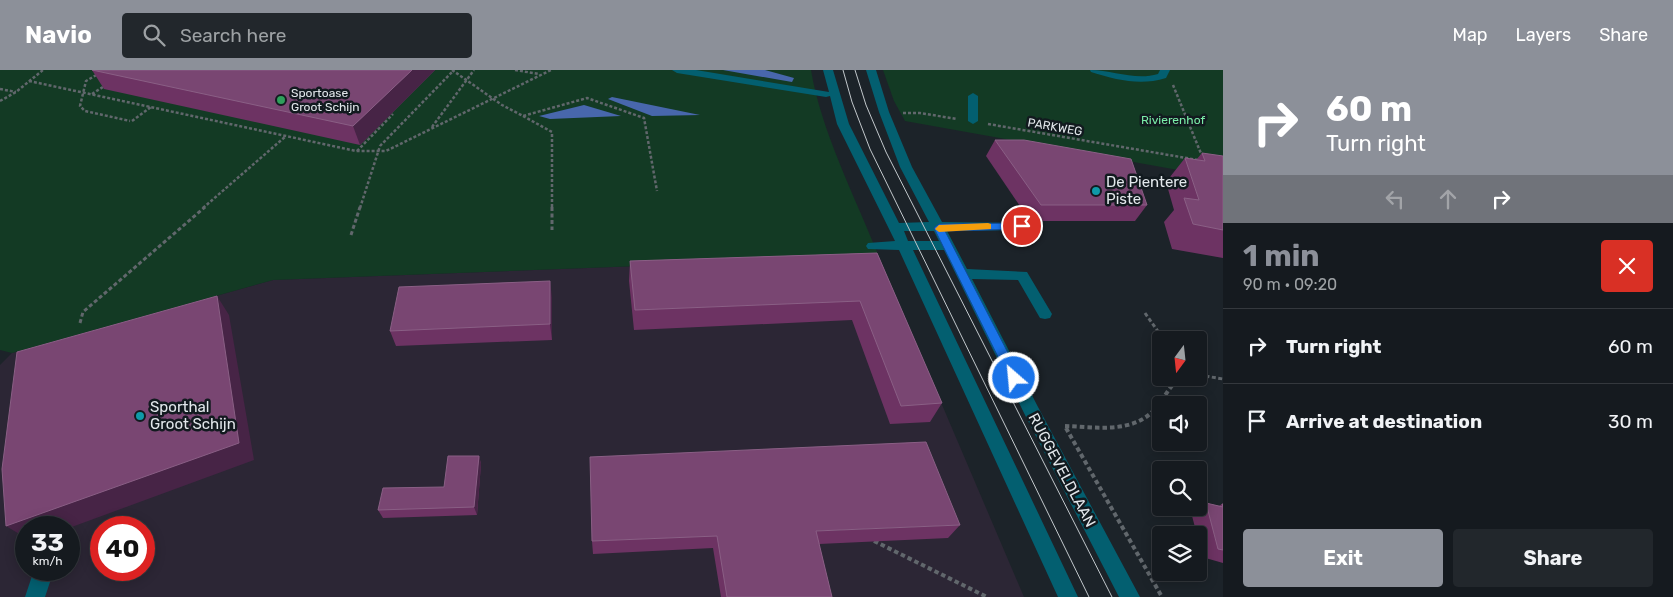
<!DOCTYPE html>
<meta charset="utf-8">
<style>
body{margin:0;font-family:Rubik,sans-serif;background:#22272c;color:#f1f3f6;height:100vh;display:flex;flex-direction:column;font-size:19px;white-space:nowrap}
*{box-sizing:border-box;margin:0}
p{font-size:16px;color:#9da1a4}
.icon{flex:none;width:28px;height:28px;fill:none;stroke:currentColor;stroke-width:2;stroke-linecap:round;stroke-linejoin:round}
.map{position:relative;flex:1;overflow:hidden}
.panel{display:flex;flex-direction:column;background:#151a1f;width:450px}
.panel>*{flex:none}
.guide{background:#8c9099;color:#fff;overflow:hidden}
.needle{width:32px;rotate:195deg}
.buttons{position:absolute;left:1152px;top:261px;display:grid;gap:10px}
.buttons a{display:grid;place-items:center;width:55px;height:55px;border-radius:5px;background:#151a1f;box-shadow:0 2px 12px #0003,0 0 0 1px #34383d;font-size:25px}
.speed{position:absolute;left:15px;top:446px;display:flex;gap:10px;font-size:25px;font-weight:700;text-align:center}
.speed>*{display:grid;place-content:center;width:65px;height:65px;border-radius:50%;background:#151a1f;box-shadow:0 2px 12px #0003,0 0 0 1px #34383d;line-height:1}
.speed small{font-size:12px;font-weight:400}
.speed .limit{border:8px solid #d22;background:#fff;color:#111}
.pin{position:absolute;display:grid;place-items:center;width:42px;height:42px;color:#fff;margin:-21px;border:2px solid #fff;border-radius:50%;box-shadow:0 1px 5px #0007}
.me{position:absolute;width:55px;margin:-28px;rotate:333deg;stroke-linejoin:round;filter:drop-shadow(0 0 4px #0008)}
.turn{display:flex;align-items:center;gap:18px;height:105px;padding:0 20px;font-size:22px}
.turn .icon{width:65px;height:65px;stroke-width:2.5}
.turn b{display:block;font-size:35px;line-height:42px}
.lanes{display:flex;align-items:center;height:48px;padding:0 20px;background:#0003;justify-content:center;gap:25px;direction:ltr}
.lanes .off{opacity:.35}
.round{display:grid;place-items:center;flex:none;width:52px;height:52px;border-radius:5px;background:#22272c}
.summary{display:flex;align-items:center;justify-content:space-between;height:85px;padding:0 20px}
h1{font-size:30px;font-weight:700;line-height:38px;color:#8c9099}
.action{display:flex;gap:10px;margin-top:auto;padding:10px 20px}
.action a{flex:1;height:58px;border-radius:5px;background:#8c9099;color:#fff;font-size:20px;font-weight:700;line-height:58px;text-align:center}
.action a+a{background:#22272c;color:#f1f3f6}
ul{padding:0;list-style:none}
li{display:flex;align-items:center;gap:15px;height:75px;padding:0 20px;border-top:1px solid #34383d}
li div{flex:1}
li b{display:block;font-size:19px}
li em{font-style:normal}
header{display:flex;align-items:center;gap:30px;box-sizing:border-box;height:70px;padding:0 25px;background:#8c9099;color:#fff}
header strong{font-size:24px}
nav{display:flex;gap:28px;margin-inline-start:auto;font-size:18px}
.search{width:350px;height:45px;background:#22272c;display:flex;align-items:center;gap:12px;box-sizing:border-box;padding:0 18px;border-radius:5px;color:#9da1a4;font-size:19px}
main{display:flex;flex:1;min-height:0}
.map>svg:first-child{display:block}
.education{fill:#2c2635;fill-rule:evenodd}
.green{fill:#133a24}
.water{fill:#4867ac}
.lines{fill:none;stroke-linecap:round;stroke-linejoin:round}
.path-far2{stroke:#61676c;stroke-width:2.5;stroke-dasharray:3 2;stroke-linecap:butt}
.path-far1{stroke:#61676c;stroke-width:3;stroke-dasharray:4 2.5;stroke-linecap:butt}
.path{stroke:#61676c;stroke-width:4;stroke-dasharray:4.5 3;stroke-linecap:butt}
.minor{fill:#035f70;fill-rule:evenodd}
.tram{stroke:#c2c8cc;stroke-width:1}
.wall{fill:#6d3363}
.shaded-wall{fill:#472446}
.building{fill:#794672;stroke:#8a5f85}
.route{fill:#1a73e8;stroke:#114b97}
.slow{fill:#f59e0b}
.leisure-dot{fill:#2e9e5b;stroke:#121a1f;stroke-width:2}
.culture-dot{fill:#0f9aa8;stroke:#121a1f;stroke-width:2}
.labels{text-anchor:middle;stroke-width:5;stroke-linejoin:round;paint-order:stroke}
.far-poi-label{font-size:12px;fill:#e2e7eb;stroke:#121a1f;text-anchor:start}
.far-park-label{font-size:12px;fill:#7beea9;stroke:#121a1f}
.far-street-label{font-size:12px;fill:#e2e7eb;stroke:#121a1f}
.poi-label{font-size:15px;fill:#e2e7eb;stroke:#121a1f;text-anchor:start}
.street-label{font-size:15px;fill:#e2e7eb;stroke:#121a1f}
</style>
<header>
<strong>Navio</strong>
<div class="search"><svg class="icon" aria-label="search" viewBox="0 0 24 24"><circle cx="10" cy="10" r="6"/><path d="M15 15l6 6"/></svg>Search here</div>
<nav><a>Map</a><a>Layers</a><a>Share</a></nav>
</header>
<main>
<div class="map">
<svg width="1223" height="527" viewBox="0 0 1223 527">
<rect width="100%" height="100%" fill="#1c2329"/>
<path class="education" d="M879,187l145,340h-1024v-232l12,-12 261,-73zM26,458h43v42h-43zM101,458h43v42h-43z"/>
<g class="green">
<path d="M0,0h811c10,61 45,129 68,187l-606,23 -261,73 -12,-3z"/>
<polygon points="883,0 1223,0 1223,108 905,51 894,31"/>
</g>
<g class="water">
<polygon points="723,0 765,0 794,8 792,12"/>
<polygon points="612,27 700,45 652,46 608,29"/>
<polygon points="584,35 621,46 550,49 539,46"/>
</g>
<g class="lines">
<g class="path-far2">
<polyline points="105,0 86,11 80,36 85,41 130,51"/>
<polyline points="452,0 502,35 523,46 587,28 644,48 657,121"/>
<polyline points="515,0 539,4"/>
<polyline points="29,11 356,81 386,81 551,0"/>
<polyline points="1173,15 1202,86"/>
<polyline points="0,19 16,22"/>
<polyline points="92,24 106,15"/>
<polyline points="0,31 16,22 43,0"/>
<polyline points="903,43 920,43 957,49"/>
<polyline points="523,46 552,62 552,138"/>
<polyline points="132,51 151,37"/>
<polyline points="988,54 1198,90"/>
<polyline points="432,57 474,0"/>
<polyline points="357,81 393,44"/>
<polyline points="203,138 286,66"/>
<polyline points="360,138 380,76 454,0"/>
</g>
<g class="path-far1">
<polyline points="552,137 552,160"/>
<polyline points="351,165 360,137"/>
<polyline points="1145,243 1164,270"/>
<polyline points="80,253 83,242 205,137"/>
<polyline points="1199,305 1223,309"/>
<polyline points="1176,310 1179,308"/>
</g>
<g class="path">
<path d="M1065,356c29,1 67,8 89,-16 9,-9 14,-22 24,-31"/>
<polyline points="1066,358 1162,527"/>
<polyline points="874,471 987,527"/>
</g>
<g class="minor">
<path d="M672,0h24l133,22 -6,-22h10l16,54 50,99 30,-1 -29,-55 -21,-55 -13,-42h10l13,42 23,55 30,55 85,1 1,3 -6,4 -75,1 20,38 60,3 25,42 -2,4 -5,1 -5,-1 -22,-38 -46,-1 66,128 102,190h-21l-93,-180 -82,-167h-31l165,347h-20l-159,-347 -31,-1 -2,-3 2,-3 27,-2 -58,-117 -7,-28 -4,1 -149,-24zM904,161h30l5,10h-31z"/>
<path d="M1090,0c23,0 45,11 68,4l2,-4h10l-4,8c-26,8 -49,2 -75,-6z"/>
<polygon points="973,23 978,26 978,51 973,54 968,51 968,26"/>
<polygon points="34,500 54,500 45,527 25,527"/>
</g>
<g class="tram">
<polyline points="843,0 852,32 870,79 1089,527"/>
<polyline points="855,0 866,35 886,82 1112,527"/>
</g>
</g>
<g class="wall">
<polygon points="92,0 435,0 360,75 104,19"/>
<polygon points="995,70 1147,135 1135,151 1030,151 986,86"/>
<polygon points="1202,83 1223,86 1223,188 1172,179 1164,152 1174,140 1166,112 1185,88 1196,90"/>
<polygon points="877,183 942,333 930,352 890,354 852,250 634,260 629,211 630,191"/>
<polygon points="552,227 552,270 396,276 390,261"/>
<polygon points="479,386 481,394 477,445 383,448 378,440 444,417"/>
<polygon points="1206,433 1219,436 1222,434 1223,434 1223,493 1202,487 1199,473 1199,465 1197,465 1191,442"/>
<polygon points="960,455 948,468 819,474 832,527 721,527 713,478 593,484 592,471"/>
</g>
<g class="shaded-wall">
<polygon points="412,0 435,0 360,75 353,56"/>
<polygon points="550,211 552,227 552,270 550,254"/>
<polygon points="217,226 229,245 254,390 69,458 26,458 26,468 6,456"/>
<polygon points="479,386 481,394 477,445 474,437"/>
</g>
<g class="building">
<polygon points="92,0 412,0 353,56"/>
<polygon points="995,70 1024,70 1131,89 1147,135 1041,135"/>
<polygon points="1202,83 1223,86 1223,160 1193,154 1184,128 1199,130 1185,88 1205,91"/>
<polygon points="877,183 942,333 901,336 860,231 635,240 630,191"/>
<polygon points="550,211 550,254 390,261 399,217"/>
<polygon points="217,226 239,373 6,456 2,399 17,282"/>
<polygon points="926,372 960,455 816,461 832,527 727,527 717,466 592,471 590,387"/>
<polygon points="448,386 479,386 474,437 378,440 383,418 444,417"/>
<polygon points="1206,433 1223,437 1222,434 1223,434 1223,480 1218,479"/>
</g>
<polygon class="route" points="1022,153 1025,154 1025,159 945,161 1021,308 1019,311 1010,311 934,158 939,154"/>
<polygon class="slow" points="988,153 991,154 991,159 939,162 935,159 939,155"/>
<circle class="leisure-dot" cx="281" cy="30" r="5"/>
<g class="culture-dot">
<circle cx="1096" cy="121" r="5"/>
<circle cx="140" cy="346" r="5"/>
</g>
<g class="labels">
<g class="far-poi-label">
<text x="291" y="27">Sportoase<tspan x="291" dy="14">Groot Schijn</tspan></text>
</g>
<g class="far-park-label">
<text x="1173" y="54">Rivierenhof</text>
</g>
<g class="far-street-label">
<text transform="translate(1055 57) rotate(10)" y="4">PARKWEG</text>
</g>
<g class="poi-label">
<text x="1106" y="117">De Pientere<tspan x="1106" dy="17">Piste</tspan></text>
<text x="150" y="342">Sporthal<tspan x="150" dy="17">Groot Schijn</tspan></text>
</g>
<g class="street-label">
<text transform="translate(1062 400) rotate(62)" y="5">RUGGEVELDLAAN</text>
</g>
</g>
</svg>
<div class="buttons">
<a><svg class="needle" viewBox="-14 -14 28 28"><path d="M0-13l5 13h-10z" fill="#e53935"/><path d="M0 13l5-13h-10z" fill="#9da1a4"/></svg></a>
<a><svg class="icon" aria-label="sound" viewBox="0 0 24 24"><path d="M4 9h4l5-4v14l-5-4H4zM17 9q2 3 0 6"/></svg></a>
<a><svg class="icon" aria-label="search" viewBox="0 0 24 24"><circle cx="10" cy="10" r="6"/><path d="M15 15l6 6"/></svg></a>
<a><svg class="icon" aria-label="layers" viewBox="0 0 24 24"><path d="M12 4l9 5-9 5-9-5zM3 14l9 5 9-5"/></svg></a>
</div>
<div class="speed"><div>33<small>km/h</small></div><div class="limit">40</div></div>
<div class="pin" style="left:1022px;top:156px;background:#d93025"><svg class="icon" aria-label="arrive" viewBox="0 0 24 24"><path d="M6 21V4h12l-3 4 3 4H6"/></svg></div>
<svg class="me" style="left:1014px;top:308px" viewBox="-20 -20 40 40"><circle r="17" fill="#1a73e8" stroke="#fff" stroke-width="3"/><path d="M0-11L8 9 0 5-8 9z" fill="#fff"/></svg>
</div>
<section class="panel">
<div class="guide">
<div class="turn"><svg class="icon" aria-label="right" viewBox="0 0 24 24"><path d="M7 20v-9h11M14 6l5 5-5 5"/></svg><div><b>60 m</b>Turn right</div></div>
<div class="lanes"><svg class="icon off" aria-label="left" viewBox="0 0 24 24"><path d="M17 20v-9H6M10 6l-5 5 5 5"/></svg><svg class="icon off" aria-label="ahead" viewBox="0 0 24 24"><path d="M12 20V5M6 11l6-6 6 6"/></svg><svg class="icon" aria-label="right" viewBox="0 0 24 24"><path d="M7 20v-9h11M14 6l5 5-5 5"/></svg></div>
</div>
<div class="summary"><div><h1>1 min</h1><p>90 m · 09:20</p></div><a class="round" style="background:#d93025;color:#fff"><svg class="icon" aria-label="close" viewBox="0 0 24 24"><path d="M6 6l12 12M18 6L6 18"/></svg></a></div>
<ul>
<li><svg class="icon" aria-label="right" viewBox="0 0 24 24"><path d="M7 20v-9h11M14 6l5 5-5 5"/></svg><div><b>Turn right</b></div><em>60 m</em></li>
<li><svg class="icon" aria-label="arrive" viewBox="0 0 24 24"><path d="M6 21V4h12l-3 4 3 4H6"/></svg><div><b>Arrive at destination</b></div><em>30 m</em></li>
</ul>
<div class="action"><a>Exit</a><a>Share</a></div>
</section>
</main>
